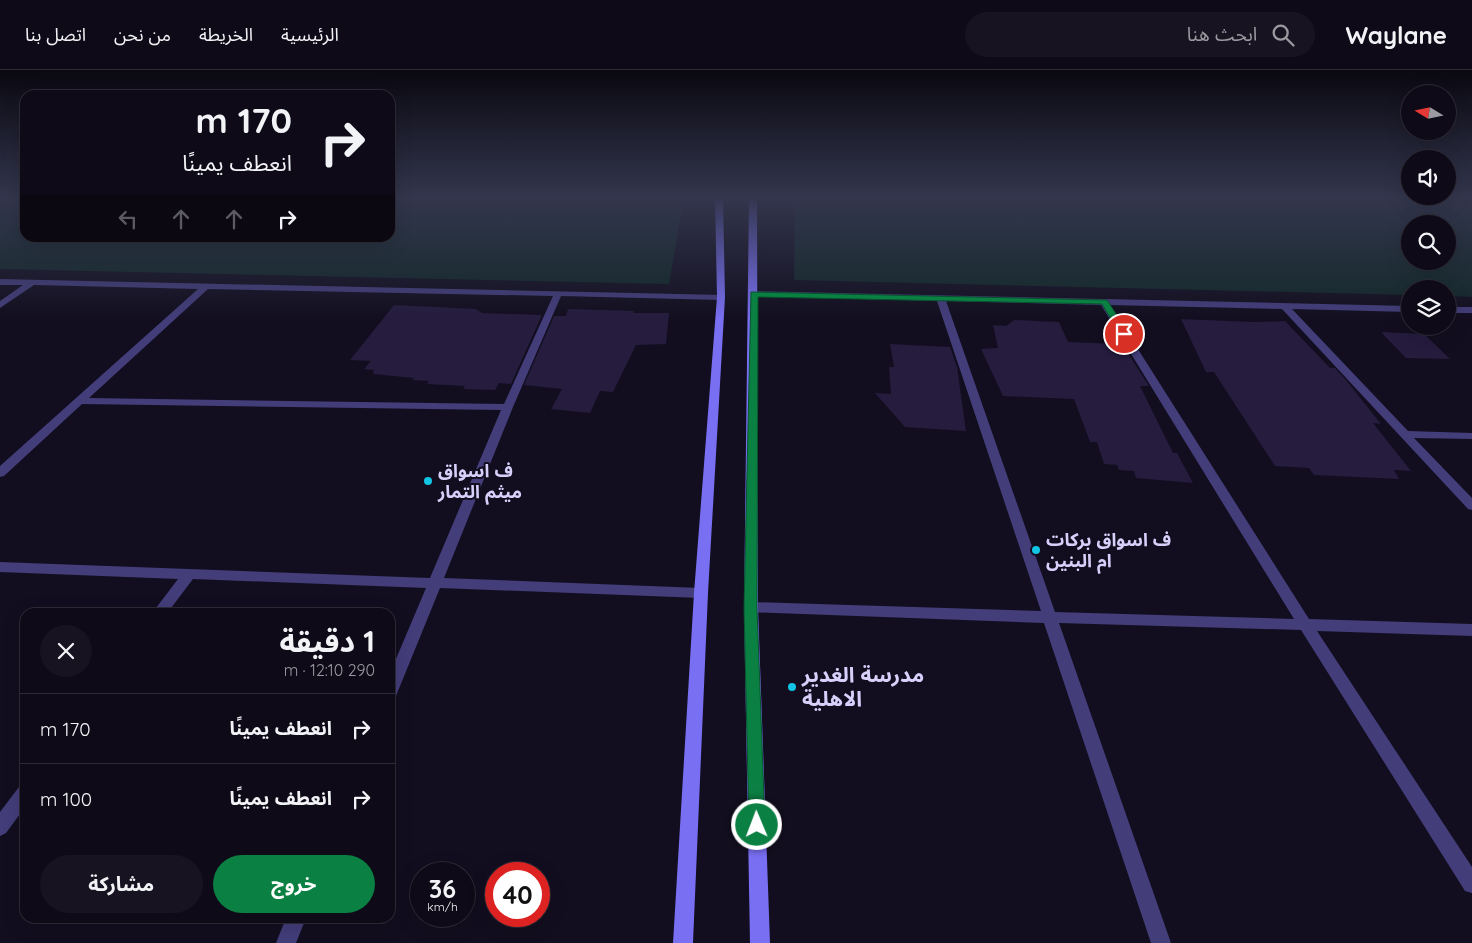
<!DOCTYPE html>
<html lang="ar">
<meta charset="utf-8">
<style>
body{margin:0;font-family:Quicksand,"Noto Sans Arabic",sans-serif;background:#171320;color:#f1f3f6;direction:rtl;height:100vh;display:flex;flex-direction:column;font-size:19px;white-space:nowrap}
*{box-sizing:border-box;margin:0}
p{font-size:16px;color:#9b9aa1}
.icon{flex:none;width:28px;height:28px;fill:none;stroke:currentColor;stroke-width:2;stroke-linecap:round;stroke-linejoin:round}
.map{position:relative;flex:1;overflow:hidden;direction:ltr}
.sheet{position:absolute;left:20px;top:538px;width:375px;height:315px;display:flex;flex-direction:column;background:#0e0a17;border-radius:15px;box-shadow:0 5px 20px #0002,0 0 0 1px #2e2b36;direction:rtl}
.sheet>*{flex:none}
.top-card{position:absolute;left:20px;top:20px;width:375px;height:152px;border-radius:15px;box-shadow:0 5px 20px #0002,0 0 0 1px #2e2b36;direction:rtl;background:#0e0a17;color:#f1f3f6;overflow:hidden}
.needle{width:32px;rotate:280deg}
.tools{position:absolute;left:1401px;top:15px;display:grid;gap:10px}
.tools a{display:grid;place-items:center;width:55px;height:55px;border-radius:50%;background:#0e0a17;box-shadow:0 5px 20px #0002,0 0 0 1px #2e2b36;font-size:25px}
.speed{position:absolute;left:410px;top:792px;display:flex;gap:10px;font-size:25px;font-weight:700;text-align:center}
.speed>*{display:grid;place-content:center;width:65px;height:65px;border-radius:50%;background:#0e0a17;box-shadow:0 5px 20px #0002,0 0 0 1px #2e2b36;line-height:1}
.speed small{font-size:12px;font-weight:400}
.speed .limit{border:8px solid #d22;background:#fff;color:#111}
.pin{position:absolute;display:grid;place-items:center;width:42px;height:42px;color:#fff;margin:-21px;border:2px solid #fff;border-radius:50%;box-shadow:0 1px 5px #0007}
.me{position:absolute;width:55px;margin:-28px;rotate:359deg;stroke-linejoin:round;filter:drop-shadow(0 0 4px #0008)}
.turn{display:flex;align-items:center;gap:18px;height:105px;padding:0 20px;font-size:22px}
.turn .icon{width:65px;height:65px;stroke-width:2.5}
.turn b{display:block;font-size:35px;line-height:42px}
.lanes{display:flex;align-items:center;height:48px;padding:0 20px;background:#0003;justify-content:center;gap:25px;direction:ltr}
.lanes .off{opacity:.35}
.round{display:grid;place-items:center;flex:none;width:52px;height:52px;border-radius:26px;background:#171320}
.overview{display:flex;align-items:center;justify-content:space-between;height:85px;padding:0 20px}
h1{font-size:30px;font-weight:700;line-height:38px}
.cta{display:flex;gap:10px;margin-top:auto;padding:10px 20px}
.cta a{flex:1;height:58px;border-radius:30px;background:#0b8043;color:#fff;font-size:20px;font-weight:700;line-height:58px;text-align:center}
.cta a+a{background:#171320;color:#f1f3f6}
ul{padding:0;list-style:none}
li{display:flex;align-items:center;gap:15px;height:70px;padding:0 20px;border-top:1px solid #2e2b36}
li div{flex:1}
li b{display:block;font-size:19px}
li em{font-style:normal}
header{display:flex;align-items:center;gap:30px;box-sizing:border-box;height:70px;padding:0 25px;background:#0e0a17;border-bottom:1px solid #2e2b36}
header strong{font-size:24px}
nav{display:flex;gap:28px;margin-inline-start:auto;font-size:18px}
.search{width:350px;height:45px;background:#171320;display:flex;align-items:center;gap:12px;box-sizing:border-box;padding:0 18px;border-radius:28px;color:#9b9aa1;font-size:19px}
.map>svg:first-child{display:block}
.green{fill:#122828;fill-rule:evenodd}
.building{fill:#251c3e}
.lines{fill:none;stroke-linecap:round;stroke-linejoin:round}
.street{fill:#433d7a;fill-rule:evenodd}
.secondary{fill:#796ff3;fill-rule:evenodd}
.route{fill:#0b8043;stroke:#07532c}
.poi-dot{fill:#13c5e4;stroke:#120e1f;stroke-width:2}
.labels{text-anchor:middle;stroke-width:4;stroke-linejoin:round;paint-order:stroke}
.poi-label{font-size:18px;font-weight:bold;fill:#d7d0fb;stroke:#120e1f;text-anchor:start}
.near-poi-label{font-size:21px;font-weight:bold;fill:#d7d0fb;stroke:#120e1f;text-anchor:start}
</style>
<header>
<strong>Waylane</strong>
<div class="search"><svg class="icon" aria-label="search" viewBox="0 0 24 24"><circle cx="10" cy="10" r="6"/><path d="M15 15l6 6"/></svg>ابحث هنا</div>
<nav><a>الرئيسية</a><a>الخريطة</a><a>من نحن</a><a>اتصل بنا</a></nav>
</header>
<div class="map">
<svg width="1472" height="873" viewBox="0 0 1472 873">
<rect width="100%" height="100%" fill="#120e1f"/>
<g class="green">
<polygon points="0,127 25,127 25,168 390,168 390,127 684,127 669,214 0,199"/>
<path d="M795,127h677v100l-24,-1v-7h-38v6l-616,-15zM1410,154h38v37h-38z"/>
</g>
<g class="building">
<polygon points="394,235 476,239 482,243 542,245 511,314 499,313 495,320 463,319 465,316 427,314 429,311 412,310 414,308 373,304 374,300 364,299 371,291 350,290"/>
<polygon points="568,239 634,241 633,243 669,243 666,274 636,275 613,322 600,321 590,343 551,339 562,319 524,315 554,246 566,246"/>
<polygon points="1181,249 1253,252 1285,251 1330,298 1335,298 1346,310 1381,354 1373,353 1411,401 1394,400 1399,409 1314,405 1309,398 1275,396 1214,302 1206,302"/>
<polygon points="1014,250 1059,252 1068,272 1117,274 1120,279 1126,280 1149,316 1140,316 1173,383 1177,383 1193,413 1136,408 1134,401 1119,400 1117,395 1104,394 1097,372 1090,372 1074,329 1003,326 981,279 998,278 993,255 1006,256"/>
<polygon points="1381,262 1424,264 1450,289 1406,288"/>
<polygon points="890,274 950,277 957,297 966,361 905,357 875,323 891,324 889,297 894,297"/>
</g>
<g class="lines">
<g class="street">
<path d="M0,209l724,16 1,2 -4,3 -160,-4 -48,111 -69,171 257,10 5,1 2,4 -2,4 -5,1 -261,-10 -42,103 -2,5 -6,2v-25l36,-85 -233,-9 -25,33h-15l25,-33 -178,-7v-10l430,16 71,-168 -419,-6 -78,72 -4,1v-11l198,-177 -164,-4 -34,23v-7l23,-16h-23zM208,219l345,7 -49,108 -415,-6z"/>
<path d="M754,221l656,15v6l-118,-3 116,122 64,2v6l-58,-1 58,60v12l-4,-1 -186,-200 -172,-4 199,314 163,5v12l-155,-5 155,236v26l-7,-2 -164,-261 -242,-7 112,320h-20l-107,-320 -298,-11 -2,-4 2,-4 5,-2 290,9 -104,-310 -186,-5 -1,-2zM946,231l155,4 193,314 -239,-7z"/>
<rect x="1448" y="237" width="24" height="6"/>
<polygon points="25,715 25,737 6,763 0,766 0,742 19,717"/>
<polygon points="286,848 306,848 296,873 276,873"/>
</g>
<g class="secondary">
<polygon points="715,127 723,127 725,227 708,523 693,873 673,873 694,523 717,227"/>
<polygon points="749,127 757,127 758,538 770,873 750,873 744,538"/>
</g>
</g>
<linearGradient id="sky" x2="0" y2="1"><stop stop-color="#0a0811"/><stop offset="0.51" stop-color="#33364d"/><stop offset="1" stop-color="#33364d" stop-opacity="0"/></linearGradient>
<rect width="1472" height="250" fill="url(#sky)"/>
<polygon class="route" points="751,222 1104,230 1107,230 1129,264 1121,266 1102,234 758,227 757,538 765,755 762,760 757,763 751,760 749,755 744,538"/>
<g class="poi-dot">
<circle cx="428" cy="411" r="5"/>
<circle cx="1036" cy="480" r="5"/>
<circle cx="792" cy="617" r="5"/>
</g>
<g class="labels">
<g class="poi-label">
<text x="438" y="407">ف اسواق<tspan x="438" dy="21">ميثم التمار</tspan></text>
<text x="1046" y="476">ف اسواق بركات<tspan x="1046" dy="21">ام البنين</tspan></text>
</g>
<g class="near-poi-label">
<text x="802" y="612">مدرسة الغدير<tspan x="802" dy="24">الاهلية</tspan></text>
</g>
</g>
</svg>
<div class="tools">
<a><svg class="needle" viewBox="-14 -14 28 28"><path d="M0-13l5 13h-10z" fill="#e53935"/><path d="M0 13l5-13h-10z" fill="#9b9aa1"/></svg></a>
<a><svg class="icon" aria-label="sound" viewBox="0 0 24 24"><path d="M4 9h4l5-4v14l-5-4H4zM17 9q2 3 0 6"/></svg></a>
<a><svg class="icon" aria-label="search" viewBox="0 0 24 24"><circle cx="10" cy="10" r="6"/><path d="M15 15l6 6"/></svg></a>
<a><svg class="icon" aria-label="layers" viewBox="0 0 24 24"><path d="M12 4l9 5-9 5-9-5zM3 14l9 5 9-5"/></svg></a>
</div>
<div class="speed"><div>36<small>km/h</small></div><div class="limit">40</div></div>
<div class="pin" style="left:1124px;top:264px;background:#d93025"><svg class="icon" aria-label="arrive" viewBox="0 0 24 24"><path d="M6 21V4h12l-3 4 3 4H6"/></svg></div>
<svg class="me" style="left:757px;top:755px" viewBox="-20 -20 40 40"><circle r="17" fill="#0b8043" stroke="#fff" stroke-width="3"/><path d="M0-11L8 9 0 5-8 9z" fill="#fff"/></svg>
<div class="top-card">
<div class="turn"><svg class="icon" aria-label="right" viewBox="0 0 24 24"><path d="M7 20v-9h11M14 6l5 5-5 5"/></svg><div><b>170 m</b>انعطف يمينًا</div></div>
<div class="lanes"><svg class="icon off" aria-label="left" viewBox="0 0 24 24"><path d="M17 20v-9H6M10 6l-5 5 5 5"/></svg><svg class="icon off" aria-label="ahead" viewBox="0 0 24 24"><path d="M12 20V5M6 11l6-6 6 6"/></svg><svg class="icon off" aria-label="ahead" viewBox="0 0 24 24"><path d="M12 20V5M6 11l6-6 6 6"/></svg><svg class="icon" aria-label="right" viewBox="0 0 24 24"><path d="M7 20v-9h11M14 6l5 5-5 5"/></svg></div>
</div>
<section class="sheet">
<div class="overview"><div><h1>1 دقيقة</h1><p>290 m · 12:10</p></div><a class="round"><svg class="icon" aria-label="close" viewBox="0 0 24 24"><path d="M6 6l12 12M18 6L6 18"/></svg></a></div>
<ul>
<li><svg class="icon" aria-label="right" viewBox="0 0 24 24"><path d="M7 20v-9h11M14 6l5 5-5 5"/></svg><div><b>انعطف يمينًا</b></div><em>170 m</em></li>
<li><svg class="icon" aria-label="right" viewBox="0 0 24 24"><path d="M7 20v-9h11M14 6l5 5-5 5"/></svg><div><b>انعطف يمينًا</b></div><em>100 m</em></li>
</ul>
<div class="cta"><a>خروج</a><a>مشاركة</a></div>
</section>
</div>
